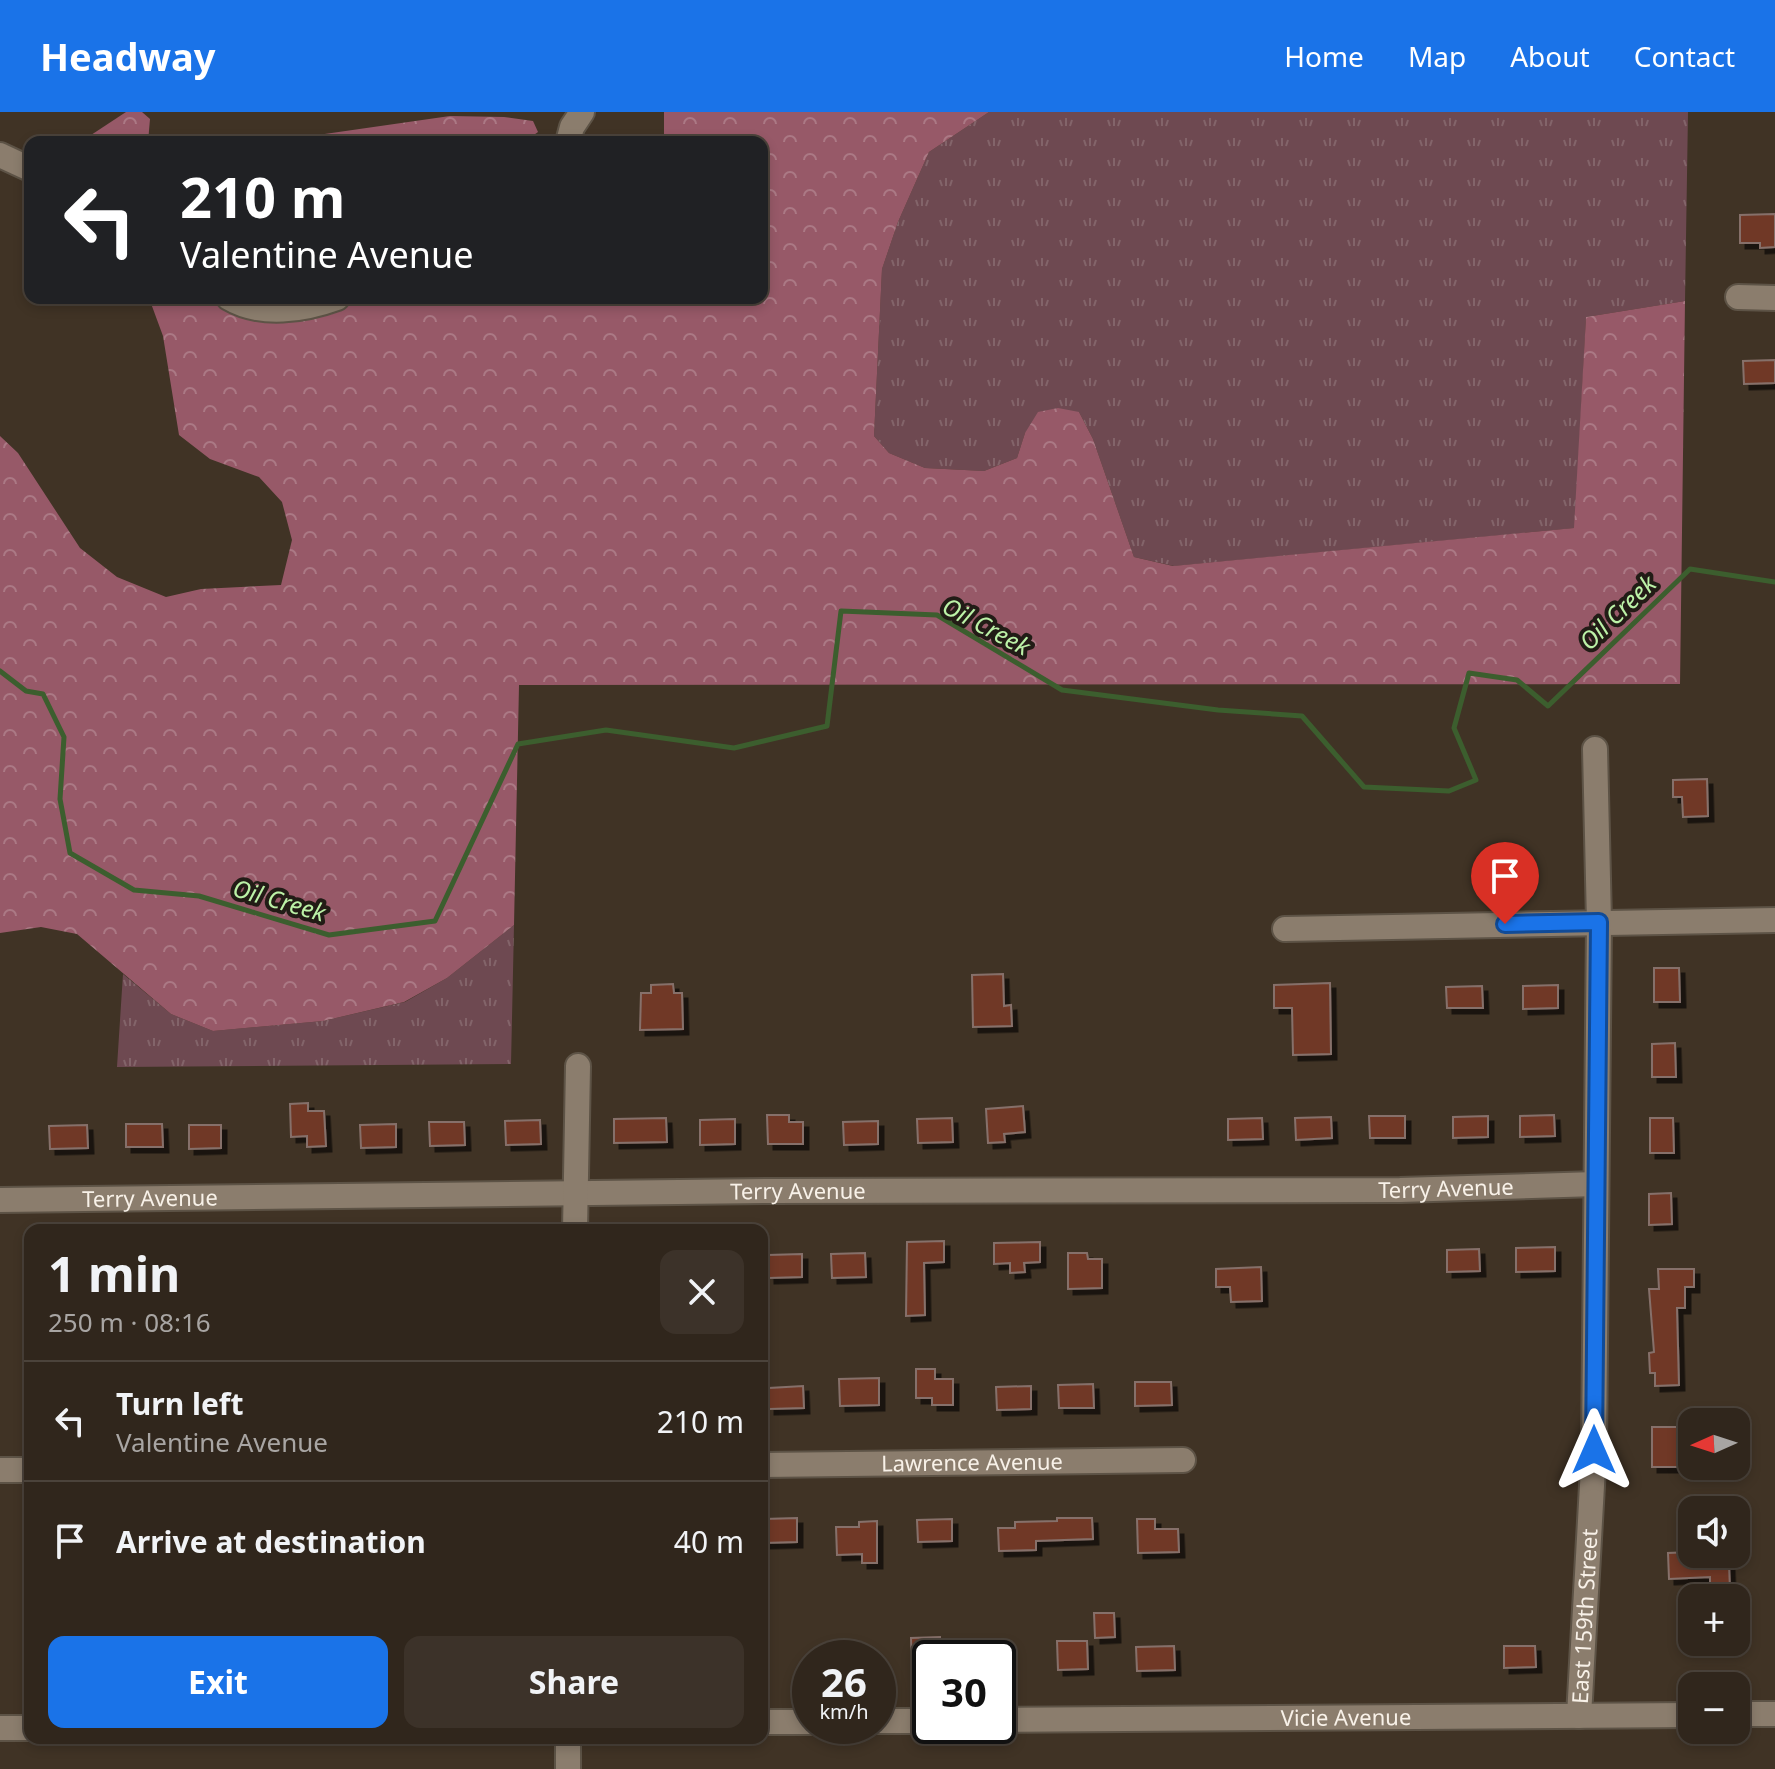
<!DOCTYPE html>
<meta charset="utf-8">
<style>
body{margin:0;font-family:"Noto Sans",sans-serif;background:#3c3229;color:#f1f3f6;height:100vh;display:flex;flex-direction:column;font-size:30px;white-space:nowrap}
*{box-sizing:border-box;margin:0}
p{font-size:26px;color:#a8a5a3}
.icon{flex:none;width:44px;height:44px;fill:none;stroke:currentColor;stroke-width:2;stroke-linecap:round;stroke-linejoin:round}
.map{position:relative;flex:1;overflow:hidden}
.drawer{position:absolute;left:24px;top:1112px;width:744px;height:520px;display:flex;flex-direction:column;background:#30261c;border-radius:16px;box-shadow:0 4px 12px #0003,0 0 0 2px #4b433b}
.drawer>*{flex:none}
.banner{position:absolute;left:24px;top:24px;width:744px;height:168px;border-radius:16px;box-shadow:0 4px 12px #0003,0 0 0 2px #4b433b;background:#202124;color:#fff;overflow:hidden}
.needle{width:52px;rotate:267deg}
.tools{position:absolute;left:1678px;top:1296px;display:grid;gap:16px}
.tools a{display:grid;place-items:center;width:72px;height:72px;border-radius:16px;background:#30261c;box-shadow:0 4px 12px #0003,0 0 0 2px #4b433b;font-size:40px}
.speed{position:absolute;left:792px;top:1528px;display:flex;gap:16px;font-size:40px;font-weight:700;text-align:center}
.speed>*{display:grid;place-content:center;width:104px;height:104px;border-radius:50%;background:#30261c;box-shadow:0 4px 12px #0003,0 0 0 2px #4b433b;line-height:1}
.speed small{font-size:20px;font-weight:400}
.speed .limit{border:4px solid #111;border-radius:12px;background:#fff;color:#111}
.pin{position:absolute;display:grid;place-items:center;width:68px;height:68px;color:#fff;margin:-82px -34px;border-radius:50% 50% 50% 0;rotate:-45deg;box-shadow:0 0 8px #0007}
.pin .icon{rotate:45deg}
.me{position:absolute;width:88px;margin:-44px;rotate:0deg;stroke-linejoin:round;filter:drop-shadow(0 0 6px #0008)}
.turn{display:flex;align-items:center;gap:28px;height:168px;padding:0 24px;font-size:36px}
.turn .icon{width:104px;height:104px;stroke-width:2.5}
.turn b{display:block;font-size:56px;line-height:68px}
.round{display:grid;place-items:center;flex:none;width:84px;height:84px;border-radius:16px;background:#3c3229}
.summary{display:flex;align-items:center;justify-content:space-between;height:136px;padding:0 24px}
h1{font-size:48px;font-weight:700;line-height:60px}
.primary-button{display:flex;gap:16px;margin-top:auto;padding:16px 24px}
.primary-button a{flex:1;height:92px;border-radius:16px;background:#1a73e8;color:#fff;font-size:32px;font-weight:700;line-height:92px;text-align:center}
.primary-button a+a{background:#3c3229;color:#f1f3f6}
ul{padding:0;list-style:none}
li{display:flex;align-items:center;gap:24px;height:120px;padding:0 24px;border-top:2px solid #4b433b}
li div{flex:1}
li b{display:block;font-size:30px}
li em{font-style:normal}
header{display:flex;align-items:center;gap:48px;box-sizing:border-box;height:112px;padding:0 40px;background:#1a73e8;color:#fff}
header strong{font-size:38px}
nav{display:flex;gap:44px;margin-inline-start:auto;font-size:28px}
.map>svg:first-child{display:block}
.grass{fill:url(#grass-tufts)}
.forest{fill:url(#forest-crowns)}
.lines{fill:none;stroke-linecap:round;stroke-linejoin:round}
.stream{stroke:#3c5e2e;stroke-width:5}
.building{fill:#703927;stroke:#86706a;stroke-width:2;filter:url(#shadow)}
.minor-casing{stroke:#5d5346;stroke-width:28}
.minor{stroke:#8b7d6d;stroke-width:24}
.route-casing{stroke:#114b97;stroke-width:20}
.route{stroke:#1a73e8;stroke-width:14}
.labels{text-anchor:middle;stroke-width:8;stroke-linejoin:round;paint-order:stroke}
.street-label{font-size:22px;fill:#f8f1e8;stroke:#221c16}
.water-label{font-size:24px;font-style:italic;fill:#bcf2a7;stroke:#221c16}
</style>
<header>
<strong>Headway</strong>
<nav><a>Home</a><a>Map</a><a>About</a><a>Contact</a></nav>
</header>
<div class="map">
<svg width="1775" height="1657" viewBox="0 0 1775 1657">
<defs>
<pattern id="grass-tufts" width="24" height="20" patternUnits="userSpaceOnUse" patternTransform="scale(2)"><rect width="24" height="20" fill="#6e4951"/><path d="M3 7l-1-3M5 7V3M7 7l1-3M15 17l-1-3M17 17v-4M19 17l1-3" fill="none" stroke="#83646a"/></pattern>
<pattern id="forest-crowns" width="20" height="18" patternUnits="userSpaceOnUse" patternTransform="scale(2)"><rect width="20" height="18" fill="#975968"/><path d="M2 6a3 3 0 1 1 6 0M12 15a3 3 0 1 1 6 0" fill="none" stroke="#ab7985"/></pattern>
<filter id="shadow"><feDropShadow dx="5.5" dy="5.5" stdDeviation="0" flood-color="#0009"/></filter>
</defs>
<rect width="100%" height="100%" fill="#403325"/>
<g class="grass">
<polygon points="989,0 1688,0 1685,189 1586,205 1575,416 1174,454 1134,445 1093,327 1079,300 1025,321 1017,346 984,359 925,356 889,341 874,324 882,157 898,110 929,40"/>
<polygon points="514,813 511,952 117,955 123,862 171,902 213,919 323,909 405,890 447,866"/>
</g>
<g class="forest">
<polygon points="126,0 142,0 150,7 148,30 85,30 88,25"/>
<polygon points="664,0 989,0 929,40 898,110 882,157 874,324 889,341 925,356 984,359 1017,346 1025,321 1038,300 1058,296 1079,300 1093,327 1134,445 1173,454 1574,416 1586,205 1685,189 1680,572 519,573 514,813 447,866 404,890 323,909 213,919 171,902 77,822 41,815 0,821 0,324 18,341 80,436 117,465 166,485 201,477 281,473 292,428 282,390 259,365 210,347 179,323 163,224 149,186 762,186 762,30 664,30"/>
<polygon points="450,4 504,5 533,9 538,20 524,30 269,30"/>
</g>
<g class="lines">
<polyline class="stream" points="0,559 26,579 43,582 64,625 60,687 70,741 134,778 199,784 329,823 435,809 518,632 606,618 734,636 827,614 841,499 937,503 1062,578 1218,598 1302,604 1364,675 1449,679 1476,668 1454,616 1469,561 1517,568 1548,594 1690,457 1775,470"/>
</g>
<g class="building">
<polygon points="1775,102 1775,135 1760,136 1760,131 1740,131 1740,103"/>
<polygon points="1775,248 1775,271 1744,272 1743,249"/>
<polygon points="1707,667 1708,704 1683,705 1682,685 1673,685 1673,668"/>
<polygon points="1654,856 1679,856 1680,890 1654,890"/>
<polygon points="1003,862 1004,894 1011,893 1012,914 973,915 972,863"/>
<polygon points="1330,871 1331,942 1293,943 1292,896 1274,896 1274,873"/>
<polygon points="673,872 674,881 682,881 683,917 640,918 641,881 651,881 651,873"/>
<polygon points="1558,873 1558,896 1523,897 1523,874"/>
<polygon points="1482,874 1483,896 1447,896 1446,875"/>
<polygon points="1675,931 1676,965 1652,965 1652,932"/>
<polygon points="308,991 308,999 324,999 326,1034 307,1035 307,1024 291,1025 290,992"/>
<polygon points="1023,994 1025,1020 1004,1022 1005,1030 988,1031 986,997"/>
<polygon points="767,1003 789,1003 789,1010 803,1010 803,1032 768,1032"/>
<polygon points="1554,1003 1555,1024 1520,1025 1520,1004"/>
<polygon points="1369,1004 1405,1004 1405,1026 1370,1026"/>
<polygon points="1488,1004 1488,1025 1453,1026 1453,1005"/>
<polygon points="1331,1005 1332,1026 1296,1028 1295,1006"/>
<polygon points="666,1006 667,1030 614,1031 614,1007"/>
<polygon points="952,1006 953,1030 918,1031 917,1007"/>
<polygon points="1262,1006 1263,1027 1228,1028 1228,1007"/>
<polygon points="1650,1006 1673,1006 1674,1041 1650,1041"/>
<polygon points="735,1007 735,1032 700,1033 700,1008"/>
<polygon points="540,1008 541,1032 506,1033 505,1009"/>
<polygon points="878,1009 878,1032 844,1033 843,1010"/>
<polygon points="429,1010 464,1010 465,1033 430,1034"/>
<polygon points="126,1012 162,1012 163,1035 126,1035"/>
<polygon points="396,1012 396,1035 361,1036 360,1013"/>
<polygon points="87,1013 88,1036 50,1037 49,1014"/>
<polygon points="189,1013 221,1013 221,1036 189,1037"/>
<polygon points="1671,1081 1672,1112 1649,1113 1649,1082"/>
<polygon points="944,1129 944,1150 924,1151 925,1203 906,1204 907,1130"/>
<polygon points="1040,1130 1040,1150 1024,1151 1025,1160 1010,1161 1010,1151 994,1152 994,1131"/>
<polygon points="1555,1135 1555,1159 1516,1160 1516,1136"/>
<polygon points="1479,1137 1480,1159 1447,1160 1447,1138"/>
<polygon points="865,1141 866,1165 832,1166 831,1142"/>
<polygon points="1068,1141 1087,1141 1088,1147 1102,1147 1102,1176 1068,1177"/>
<polygon points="802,1142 802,1165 769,1166 768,1143"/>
<polygon points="1261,1155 1262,1189 1231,1190 1230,1175 1216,1175 1216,1157"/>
<polygon points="1658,1157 1694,1157 1694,1175 1685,1175 1685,1196 1677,1196 1679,1273 1655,1274 1655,1261 1650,1261 1649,1241 1654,1240 1649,1177 1659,1177"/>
<polygon points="916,1257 935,1257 935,1267 953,1267 953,1293 932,1293 932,1286 916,1286"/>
<polygon points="879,1266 879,1293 840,1294 839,1267"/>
<polygon points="1135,1270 1171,1270 1172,1293 1135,1294"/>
<polygon points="1093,1272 1094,1296 1059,1296 1058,1273"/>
<polygon points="803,1274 804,1296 769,1297 769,1276"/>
<polygon points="1031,1274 1031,1297 997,1298 996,1275"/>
<polygon points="1652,1315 1683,1315 1683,1340 1690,1340 1690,1355 1652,1355"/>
<polygon points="797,1406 797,1430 764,1431 764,1407"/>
<polygon points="1057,1406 1092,1406 1093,1427 1036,1429 1036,1438 999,1439 998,1416 1015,1416 1015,1410 1057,1409"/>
<polygon points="952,1407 952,1429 918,1430 917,1408"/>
<polygon points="1137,1407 1155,1407 1155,1417 1178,1417 1179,1440 1138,1441"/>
<polygon points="877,1409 877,1451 862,1451 862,1442 837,1443 836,1415 859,1415 859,1410"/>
<polygon points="1692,1440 1710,1442 1710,1453 1729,1453 1730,1477 1710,1478 1710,1465 1669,1467 1668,1441"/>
<polygon points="1094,1501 1114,1501 1115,1525 1095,1526"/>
<polygon points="940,1525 940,1546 930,1546 930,1562 912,1563 911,1526"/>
<polygon points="1057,1529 1087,1529 1088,1557 1058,1558"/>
<polygon points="1174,1534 1175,1558 1137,1559 1136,1535"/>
<polygon points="1504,1534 1535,1534 1536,1555 1504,1556"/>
</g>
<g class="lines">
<defs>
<g id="minor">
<polyline points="568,30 572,15 582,0"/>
<polyline points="0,43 30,57"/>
<polyline points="1738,185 1775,186"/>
<path d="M229,186c32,19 75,12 108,0"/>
<polyline points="1285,817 1775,808"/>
<path id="s1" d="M0,1088l767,-9 633,-1 196,-6"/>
<polyline points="575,1118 578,954"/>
<path id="s2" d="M762,1353l421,-5"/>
<polyline points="0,1358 30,1358"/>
<polyline points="1736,1602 1775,1602"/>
<path id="s3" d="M1579,1604l15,-266 5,-528 -4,-173"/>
<path id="s4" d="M998,1608l694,-5"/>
<polyline points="878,1609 930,1609"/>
<polyline points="762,1610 810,1610"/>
<polyline points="0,1616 30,1616"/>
<polyline points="568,1657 568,1626"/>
</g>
</defs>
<use href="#minor" class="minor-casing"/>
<use href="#minor" class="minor"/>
</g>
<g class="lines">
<defs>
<polyline id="route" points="1505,812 1599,810 1594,1338"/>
</defs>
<use href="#route" class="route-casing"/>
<use href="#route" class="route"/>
</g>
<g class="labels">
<g class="street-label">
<text dy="8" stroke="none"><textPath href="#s1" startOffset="1446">Terry Avenue</textPath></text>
<text dy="8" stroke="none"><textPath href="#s1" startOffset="798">Terry Avenue</textPath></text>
<text dy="8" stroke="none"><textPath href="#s1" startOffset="150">Terry Avenue</textPath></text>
<text dy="8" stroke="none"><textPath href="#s2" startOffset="210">Lawrence Avenue</textPath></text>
<text dy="8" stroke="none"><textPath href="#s3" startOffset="100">East 159th Street</textPath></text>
<text dy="8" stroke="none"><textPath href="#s4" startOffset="348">Vicie Avenue</textPath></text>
</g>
<g class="water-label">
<text transform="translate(1618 501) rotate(-44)" y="8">Oil Creek</text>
<text transform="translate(986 515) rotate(28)" y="8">Oil Creek</text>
<text transform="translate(279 789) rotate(16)" y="8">Oil Creek</text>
</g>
</g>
</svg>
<div class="tools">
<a><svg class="needle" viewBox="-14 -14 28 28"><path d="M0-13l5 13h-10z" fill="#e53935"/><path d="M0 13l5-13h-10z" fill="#a8a5a3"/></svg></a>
<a><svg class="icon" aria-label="sound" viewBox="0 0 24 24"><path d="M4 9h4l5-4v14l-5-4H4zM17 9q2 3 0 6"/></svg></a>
<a>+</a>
<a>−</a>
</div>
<div class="speed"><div>26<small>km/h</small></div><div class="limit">30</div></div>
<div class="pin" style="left:1505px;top:812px;background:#d93025"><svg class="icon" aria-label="arrive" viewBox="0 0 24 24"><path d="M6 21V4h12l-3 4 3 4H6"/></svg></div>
<svg class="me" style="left:1594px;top:1338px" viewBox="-20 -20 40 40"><path d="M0-17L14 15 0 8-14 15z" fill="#1a73e8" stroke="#fff" stroke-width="4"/></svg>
<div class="banner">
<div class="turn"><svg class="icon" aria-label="left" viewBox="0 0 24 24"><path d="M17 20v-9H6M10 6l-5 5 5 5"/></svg><div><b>210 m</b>Valentine Avenue</div></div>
</div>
<section class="drawer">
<div class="summary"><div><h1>1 min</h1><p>250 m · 08:16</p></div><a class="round"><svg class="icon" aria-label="close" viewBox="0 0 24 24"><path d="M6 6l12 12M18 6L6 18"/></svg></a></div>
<ul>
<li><svg class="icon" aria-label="left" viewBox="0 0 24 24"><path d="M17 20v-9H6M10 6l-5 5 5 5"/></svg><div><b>Turn left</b><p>Valentine Avenue</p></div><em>210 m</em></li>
<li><svg class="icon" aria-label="arrive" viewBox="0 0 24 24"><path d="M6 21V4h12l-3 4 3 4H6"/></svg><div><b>Arrive at destination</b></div><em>40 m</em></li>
</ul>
<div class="primary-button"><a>Exit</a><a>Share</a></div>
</section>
</div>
